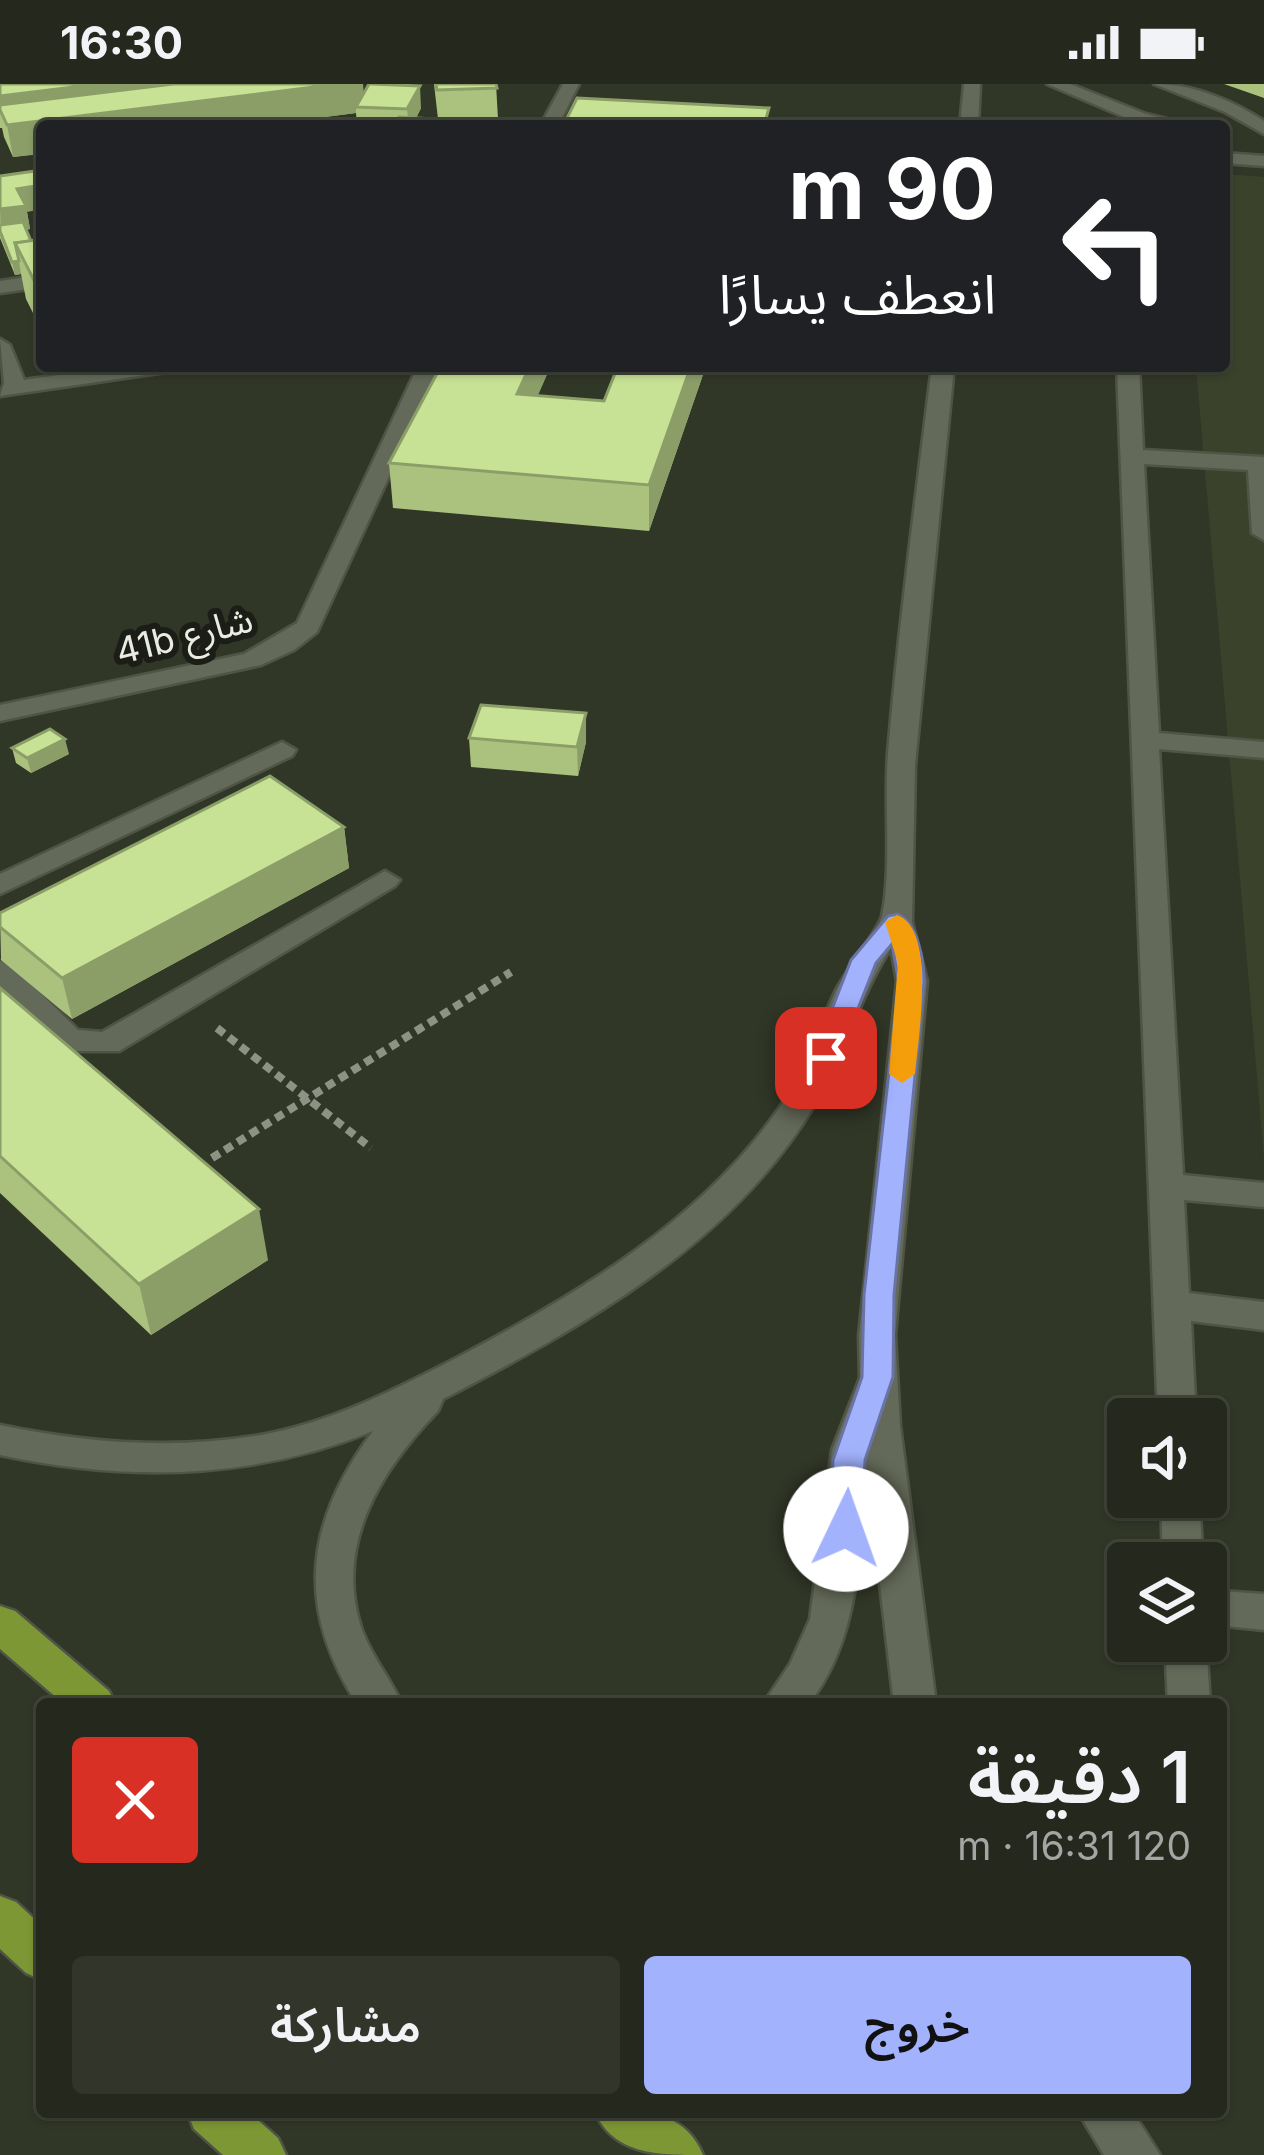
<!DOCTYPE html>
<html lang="ar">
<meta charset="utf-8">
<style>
body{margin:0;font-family:Inter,"Noto Sans Arabic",sans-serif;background:#31352a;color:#f1f3f6;direction:rtl;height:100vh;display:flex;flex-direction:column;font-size:45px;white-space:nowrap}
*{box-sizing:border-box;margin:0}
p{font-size:39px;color:#a3a6a4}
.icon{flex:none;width:66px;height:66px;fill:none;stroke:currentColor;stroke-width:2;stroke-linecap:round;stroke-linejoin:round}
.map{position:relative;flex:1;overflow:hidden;direction:ltr}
.details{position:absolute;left:36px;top:1614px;width:1191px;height:420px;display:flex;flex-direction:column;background:#25291d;border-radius:12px;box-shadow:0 3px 9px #0004,0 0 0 3px #42453b;direction:rtl}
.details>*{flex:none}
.banner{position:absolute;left:36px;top:36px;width:1194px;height:252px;border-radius:12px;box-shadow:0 3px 9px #0004,0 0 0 3px #42453b;direction:rtl;background:#202124;color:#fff;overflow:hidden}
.fabs{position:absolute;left:1107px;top:1314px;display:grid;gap:24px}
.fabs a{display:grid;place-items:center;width:120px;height:120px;border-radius:12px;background:#25291d;box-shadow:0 3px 9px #0004,0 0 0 3px #42453b;font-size:60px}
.pin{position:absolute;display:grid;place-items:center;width:102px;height:102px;color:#fff;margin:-51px;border-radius:24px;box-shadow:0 6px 18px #0006}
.me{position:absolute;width:132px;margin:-66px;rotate:3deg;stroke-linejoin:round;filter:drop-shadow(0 0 9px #0008)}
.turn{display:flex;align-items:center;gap:42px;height:252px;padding:0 36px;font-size:54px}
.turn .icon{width:156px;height:156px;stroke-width:2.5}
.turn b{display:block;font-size:84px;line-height:102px}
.round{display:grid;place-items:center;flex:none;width:126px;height:126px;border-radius:12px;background:#31352a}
.overview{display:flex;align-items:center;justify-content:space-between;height:204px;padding:0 36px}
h1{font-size:72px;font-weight:600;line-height:90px}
.button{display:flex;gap:24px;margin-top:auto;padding:24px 36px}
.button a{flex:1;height:138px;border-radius:12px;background:#a2b2fd;color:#111;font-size:48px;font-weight:600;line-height:138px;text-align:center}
.button a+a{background:#31352a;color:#f1f3f6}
.status{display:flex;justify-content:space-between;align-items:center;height:84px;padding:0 60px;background:#25291d;direction:ltr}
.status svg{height:33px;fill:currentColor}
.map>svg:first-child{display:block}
.built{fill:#3a422b}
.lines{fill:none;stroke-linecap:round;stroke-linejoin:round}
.service-casing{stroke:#4f5446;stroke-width:5}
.minor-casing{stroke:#4f5446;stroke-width:5}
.primary-casing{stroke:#4f5446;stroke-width:5}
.path{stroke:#8d9285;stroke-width:8;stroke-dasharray:9 6;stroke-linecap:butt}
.service{fill:#646a59;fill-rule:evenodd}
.minor{fill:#646a59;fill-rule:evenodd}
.primary{fill:#7d9734;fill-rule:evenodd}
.wall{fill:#abc27f;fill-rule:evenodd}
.shaded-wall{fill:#8b9e68}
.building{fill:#c7e294;stroke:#8b9e68;stroke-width:3}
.route{fill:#a2b2fd;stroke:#6974a4;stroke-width:3}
.slow{fill:#f59e0b}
.labels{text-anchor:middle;stroke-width:12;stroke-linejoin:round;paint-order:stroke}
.far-street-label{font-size:36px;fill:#e8ece2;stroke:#1b1d16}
</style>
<div class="status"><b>16:30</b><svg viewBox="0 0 49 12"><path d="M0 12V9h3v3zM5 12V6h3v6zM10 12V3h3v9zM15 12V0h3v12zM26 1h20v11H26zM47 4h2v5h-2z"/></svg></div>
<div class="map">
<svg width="1264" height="2071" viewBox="0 0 1264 2071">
<rect width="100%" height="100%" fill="#313727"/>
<polygon class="built" points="1224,90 1264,93 1264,1074 1196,282 1224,282"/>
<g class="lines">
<defs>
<g id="service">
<polygon points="1047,0 1070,0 1146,30 1195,42 1136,38"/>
<path d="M1154,0c40,0 77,16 110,37v13l-39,-22z"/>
<polygon points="42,191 42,203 0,209 0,197"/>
<polygon points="1117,282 1139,282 1143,366 1264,373 1264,456 1252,449 1248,386 1144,380 1159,649 1264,658 1264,674 1159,665 1183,1091 1264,1099 1264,1123 1184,1116 1189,1209 1264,1218 1264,1246 1191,1237 1196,1335 1158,1335"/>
<polygon points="282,658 296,666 292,672 0,810 0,790"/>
<polygon points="385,787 400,796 395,802 119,967 67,967 0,905 0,877 11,880 78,946 102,948"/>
<polygon points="1161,1413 1199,1413 1203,1479 1163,1479"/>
<polygon points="1206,1506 1264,1510 1264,1546 1206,1540"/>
<polygon points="1165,1557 1206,1556 1210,1620 1168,1620"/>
</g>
<g id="minor">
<polygon points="563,0 579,0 558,42 540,42"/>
<polygon points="964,0 980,0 978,42 960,42"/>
<polygon points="1224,69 1264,72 1264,82 1224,79"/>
<polygon points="0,255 10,261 24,296 122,282 177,282 166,288 0,312 4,299"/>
<polygon points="418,282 440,282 317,548 294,566 261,581 0,637 0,621 244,570 297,539"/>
<path d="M932,282h22l-39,399 -3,157 15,59 -32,354 5,91 36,278h-42l-27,-231c-9,81 -6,163 -58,231h-46l27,-40 20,-45 22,-169 28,-72 -1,-43 38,-354 -6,-33c-32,49 -47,107 -77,158 -83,139 -232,221 -371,293l-5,12c-57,59 -105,134 -76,219 10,27 28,48 40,74h-45c-62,-97 -52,-182 16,-273 -121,49 -246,51 -373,24v-30c86,18 174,25 261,10 72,-13 137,-47 201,-80 117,-62 235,-132 313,-241 27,-37 41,-81 60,-122 9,-19 44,-63 47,-76 10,-46 2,-113 6,-163 11,-129 28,-258 44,-387z"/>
<polygon points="1078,2028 1133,2028 1160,2071 1104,2071"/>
</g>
<g id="primary">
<polygon points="0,1522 15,1527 109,1607 115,1620 64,1620 0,1565"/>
<polygon points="0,1812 16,1818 42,1842 42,1896 26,1889 0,1865"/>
<polygon points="187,2028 249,2028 278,2054 286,2071 223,2071 194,2045"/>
<path d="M595,2028c44,0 88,-5 108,43 -45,0 -89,0 -108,-43z"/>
</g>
</defs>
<use href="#service" class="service-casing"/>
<use href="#minor" class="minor-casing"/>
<use href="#primary" class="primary-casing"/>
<g class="path">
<polyline points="217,944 371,1064"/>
<polyline points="212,1074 511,888"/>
</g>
<use href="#service" class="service"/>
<use href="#minor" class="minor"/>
<use href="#primary" class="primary"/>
</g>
<g class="wall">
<polygon points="0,0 364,9 421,24 416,34 438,35 434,0 496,0 498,35 464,37 475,42 357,42 356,29 13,73 4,53 2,44 0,44"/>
<polygon points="1224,0 1264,0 1264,14"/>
<polygon points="0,92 27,128 30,145 26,146 31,157 42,155 42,247 26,215 21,190 15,191 0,154"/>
<path d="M441,282h265l-57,165 -256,-23 -4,-45zM549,286l66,5 -11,26 -67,-5z"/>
<polygon points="469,654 586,658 578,692 471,683"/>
<polygon points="12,664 69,670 31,689 16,679"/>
<polygon points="344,743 349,784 72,935 1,876 0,829"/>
<polygon points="0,904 268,1176 151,1251 0,1109"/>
</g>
<g class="shaded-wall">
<polygon points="98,0 363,0 365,23 356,23 356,29 256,42 42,42 42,70 13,73 7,41 0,26 0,12"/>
<polygon points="420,2 421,24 412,42 409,42 407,25"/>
<polygon points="42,101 42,125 27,128 30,145 1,150 0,125 17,105"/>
<polygon points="19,177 21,190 15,191 12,178"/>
<polygon points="530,282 548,282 549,286 519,355 517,310"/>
<polygon points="691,282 706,282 649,447 649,401"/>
<polygon points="586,629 586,658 578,692 577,663"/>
<polygon points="65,655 69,670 31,689 27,674"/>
<polygon points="344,743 349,784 72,935 62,894"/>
<polygon points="259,1125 268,1176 151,1251 139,1200"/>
</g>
<g class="building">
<polygon points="0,0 98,0 0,12"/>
<polygon points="173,0 338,0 7,41 0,26 0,21"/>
<polygon points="369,0 372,0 420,2 407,25 356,23"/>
<polygon points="436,0 496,0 497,4 437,6"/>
<polygon points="577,14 769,24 764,42 563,42"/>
<polygon points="399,33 470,37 475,42 393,42"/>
<polygon points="42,86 42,101 17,105 26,122 0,125 0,92"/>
<polygon points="23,138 31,157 15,159 19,177 12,178 0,147 0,141"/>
<polygon points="42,155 42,212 15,159"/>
<polygon points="441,282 530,282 517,310 604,317 618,282 691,282 649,401 389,379"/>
<polygon points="481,621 586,629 577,663 469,654"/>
<polygon points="50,645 65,655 27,674 12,664"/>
<polygon points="270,692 344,743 62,894 0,843 0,829"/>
<polygon points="0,904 259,1125 139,1200 0,1072"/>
</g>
<path class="route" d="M897,830c21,9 27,46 27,68l-30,313 -1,82 -28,83 -3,69 -4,9 -12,4 -12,-4 -4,-9 3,-69 29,-83 2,-82 35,-313 -7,-38 -16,19 -40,101 -10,2 -13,-8 38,-98 37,-44z"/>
<path class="slow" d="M897,831c40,13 21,124 18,159l-13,9 -13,-9 9,-111 -13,-41z"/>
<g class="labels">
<g class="far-street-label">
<text transform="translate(184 551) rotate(-14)" y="13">41b شارع</text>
</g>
</g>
</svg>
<div class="fabs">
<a><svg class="icon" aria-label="sound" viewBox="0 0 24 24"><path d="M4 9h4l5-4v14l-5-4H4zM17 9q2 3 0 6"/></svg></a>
<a><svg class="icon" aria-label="layers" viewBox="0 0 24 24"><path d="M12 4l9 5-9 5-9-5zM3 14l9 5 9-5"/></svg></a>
</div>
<div class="pin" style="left:826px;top:974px;background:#d93025"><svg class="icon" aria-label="arrive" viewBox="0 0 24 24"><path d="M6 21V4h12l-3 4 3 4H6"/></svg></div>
<svg class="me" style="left:846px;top:1445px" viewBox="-20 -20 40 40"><circle r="19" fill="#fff"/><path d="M0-13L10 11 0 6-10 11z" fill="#a2b2fd"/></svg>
<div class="banner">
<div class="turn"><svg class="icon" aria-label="left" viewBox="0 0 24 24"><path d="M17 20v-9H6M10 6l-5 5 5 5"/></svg><div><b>90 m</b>انعطف يسارًا</div></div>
</div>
<section class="details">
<div class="overview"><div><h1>1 دقيقة</h1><p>120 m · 16:31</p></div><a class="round" style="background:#d93025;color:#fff"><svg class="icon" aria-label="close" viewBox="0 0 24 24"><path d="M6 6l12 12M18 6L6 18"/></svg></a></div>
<div class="button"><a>خروج</a><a>مشاركة</a></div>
</section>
</div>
